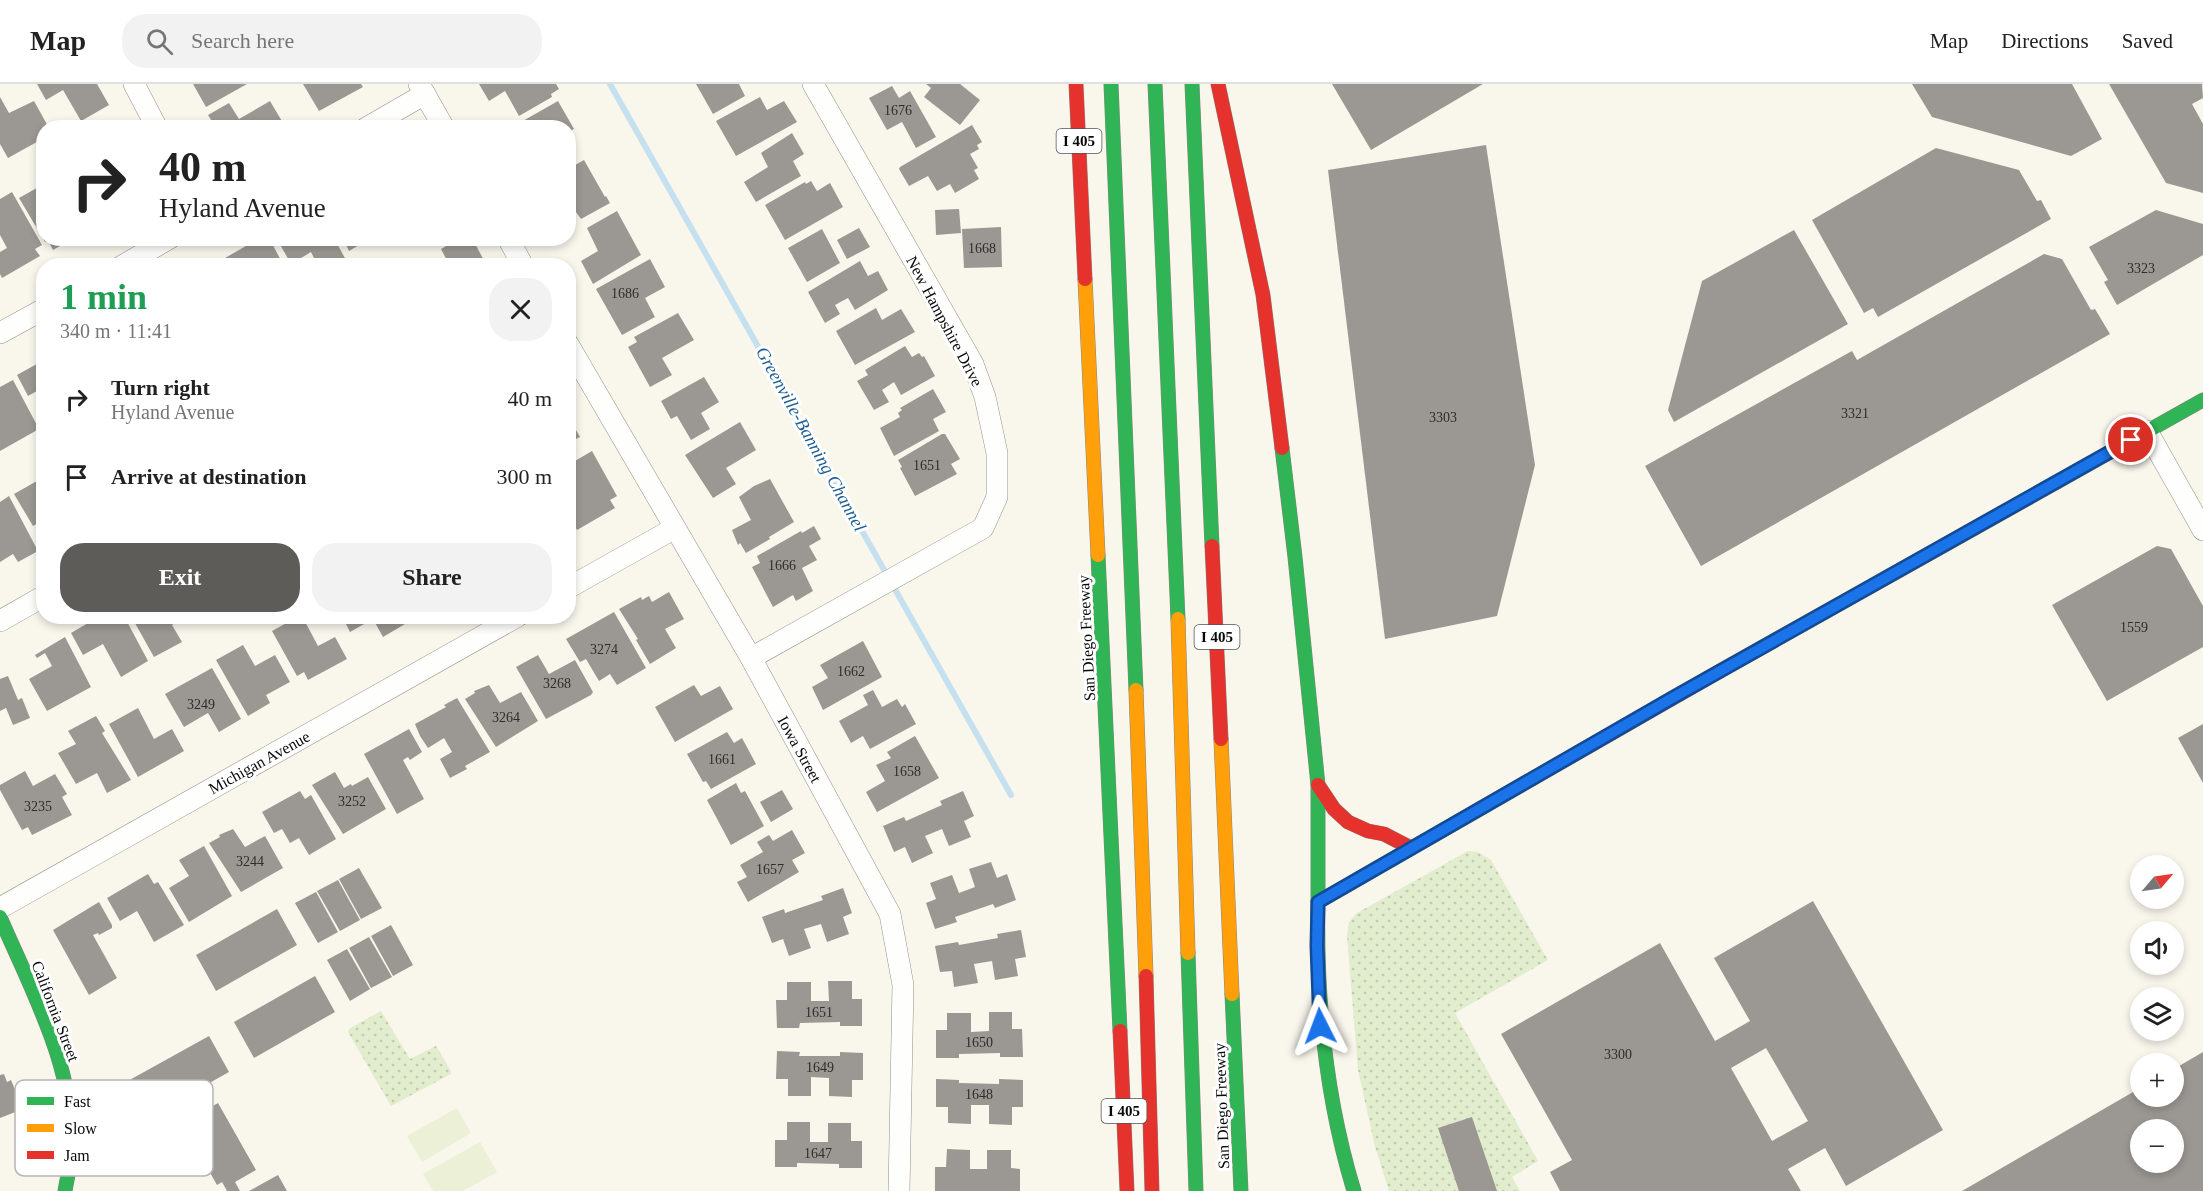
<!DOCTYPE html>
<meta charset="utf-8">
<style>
body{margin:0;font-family:Georgia,serif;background:#f2f2f2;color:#222;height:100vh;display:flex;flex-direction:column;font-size:22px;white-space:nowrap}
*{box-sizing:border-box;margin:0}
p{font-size:20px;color:#767676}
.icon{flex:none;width:33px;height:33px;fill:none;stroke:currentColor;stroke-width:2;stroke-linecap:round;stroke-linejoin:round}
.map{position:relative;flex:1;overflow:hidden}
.panel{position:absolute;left:36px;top:174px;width:540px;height:366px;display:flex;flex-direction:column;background:#fff;border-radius:24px;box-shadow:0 3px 9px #0003}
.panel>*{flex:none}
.hud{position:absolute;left:36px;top:36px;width:540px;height:126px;border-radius:24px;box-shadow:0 3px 9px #0003;background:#fff;color:#222;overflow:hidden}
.needle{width:39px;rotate:61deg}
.controls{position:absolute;left:2130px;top:771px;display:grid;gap:12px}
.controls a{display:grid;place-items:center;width:54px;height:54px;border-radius:50%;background:#fff;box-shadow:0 3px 9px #0003;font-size:30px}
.pin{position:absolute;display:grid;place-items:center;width:51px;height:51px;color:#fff;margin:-26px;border:3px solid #fff;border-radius:50%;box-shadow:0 2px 6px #0007}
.me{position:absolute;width:66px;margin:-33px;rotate:357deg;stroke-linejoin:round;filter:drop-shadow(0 0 4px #0008)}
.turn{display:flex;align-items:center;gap:21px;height:126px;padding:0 24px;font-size:27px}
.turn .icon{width:78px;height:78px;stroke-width:2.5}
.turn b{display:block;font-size:42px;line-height:51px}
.round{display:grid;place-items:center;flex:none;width:63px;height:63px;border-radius:24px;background:#f2f2f2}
.headline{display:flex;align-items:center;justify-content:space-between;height:102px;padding:0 24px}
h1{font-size:36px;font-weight:700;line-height:45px;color:#1e9e55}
.primary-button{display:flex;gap:12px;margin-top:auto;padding:12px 24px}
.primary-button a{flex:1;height:69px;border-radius:24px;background:#5d5c58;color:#fff;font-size:24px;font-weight:700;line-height:69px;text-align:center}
.primary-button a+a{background:#f2f2f2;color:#222}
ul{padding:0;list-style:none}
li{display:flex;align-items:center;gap:18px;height:78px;padding:0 24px}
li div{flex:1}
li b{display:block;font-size:22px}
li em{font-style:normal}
header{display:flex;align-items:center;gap:36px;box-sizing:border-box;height:84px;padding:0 30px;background:#fff;border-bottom:2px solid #e0e0e0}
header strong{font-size:28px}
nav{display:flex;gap:33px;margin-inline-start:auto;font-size:21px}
.search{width:420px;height:54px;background:#f2f2f2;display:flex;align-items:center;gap:15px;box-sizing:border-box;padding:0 21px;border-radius:24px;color:#767676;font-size:22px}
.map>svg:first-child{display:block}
.green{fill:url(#green-dots)}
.pitch{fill:#ebf0d7}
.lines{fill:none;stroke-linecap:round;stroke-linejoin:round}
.stream{stroke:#c5e1f0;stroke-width:6}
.building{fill:#9b9893;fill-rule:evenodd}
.street-casing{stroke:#91908b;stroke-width:22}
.fast-casing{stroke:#888682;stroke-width:15}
.slow-casing{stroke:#888682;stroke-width:15}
.jam-casing{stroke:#888682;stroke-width:15}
.street{stroke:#fefefc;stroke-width:21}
.fast{stroke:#30b455;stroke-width:14}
.slow{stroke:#ff9f0a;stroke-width:14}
.jam{stroke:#e5322d;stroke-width:14}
.route-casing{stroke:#114b97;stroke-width:15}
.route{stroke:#1a73e8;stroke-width:10}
.labels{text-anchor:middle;stroke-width:6;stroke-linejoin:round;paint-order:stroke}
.number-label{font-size:14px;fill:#2e2d2c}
.shield{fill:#fff;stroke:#535353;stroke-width:1.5}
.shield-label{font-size:15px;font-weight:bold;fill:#090909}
.street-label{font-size:16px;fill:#090909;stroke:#fff}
.water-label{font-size:18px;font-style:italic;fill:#1c5e92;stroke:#fff}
.key{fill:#fff;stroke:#b5b5b5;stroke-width:1.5}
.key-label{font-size:16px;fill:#090909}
</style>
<header>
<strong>Map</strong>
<div class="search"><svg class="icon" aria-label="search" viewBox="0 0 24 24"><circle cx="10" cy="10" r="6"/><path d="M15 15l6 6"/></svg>Search here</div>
<nav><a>Map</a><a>Directions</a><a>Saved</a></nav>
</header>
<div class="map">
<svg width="2203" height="1107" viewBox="0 0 2203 1107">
<defs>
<pattern id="green-dots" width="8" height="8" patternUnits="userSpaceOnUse" patternTransform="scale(1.5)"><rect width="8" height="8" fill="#e1edcd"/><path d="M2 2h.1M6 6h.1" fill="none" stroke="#c0caaf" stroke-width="1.8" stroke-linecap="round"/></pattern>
</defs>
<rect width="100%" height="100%" fill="#f9f6ec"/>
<g class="green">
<polygon points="1468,767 1478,768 1491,776 1548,876 1455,929 1538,1077 1512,1093 1520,1107 1389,1107 1375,1063 1358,986 1347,852 1349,838 1357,829"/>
<polygon points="381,927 410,975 436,962 451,987 451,990 391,1022 348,948 349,945"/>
</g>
<g class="pitch">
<polygon points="457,1024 471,1049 422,1078 407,1052"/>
<polygon points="480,1058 497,1088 463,1107 433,1107 423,1090"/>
</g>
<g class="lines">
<polyline class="stream" points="610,0 1011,711"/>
</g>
<g class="building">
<polygon points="37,0 97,0 109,21 81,37 63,6 46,16"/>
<polygon points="193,0 247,0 206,23"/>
<polygon points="303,0 361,0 363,3 319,27"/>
<polygon points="479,0 556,0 559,5 551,10 552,13 519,32 505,7 489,17"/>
<polygon points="696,0 739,0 745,12 713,30"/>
<polygon points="926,0 960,0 980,16 960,41 924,13 931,4"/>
<polygon points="1332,0 1483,0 1371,66"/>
<polygon points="1912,0 2072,0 2102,55 2071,72 1932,33"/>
<polygon points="2109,0 2202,0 2203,14 2192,20 2203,40 2203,109 2166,99"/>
<polygon points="892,2 899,14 910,7 936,53 916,64 902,38 887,46 869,14"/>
<polygon points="0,13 9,29 34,17 49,44 44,44 44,54 8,74 0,60"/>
<polygon points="760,13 767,26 784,17 797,38 736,72 716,37"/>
<polygon points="270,17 286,44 216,44 208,31 229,19 239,35"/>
<polygon points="558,17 574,45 568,48 568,44 515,44 514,42"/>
<polygon points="972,41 982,58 977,61 979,65 970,70 978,84 974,86 979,95 955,109 950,100 937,107 928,92 909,102 899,85 900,83"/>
<polygon points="792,49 804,70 793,77 801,92 756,118 744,98 768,83 761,69"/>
<polygon points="1486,61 1535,381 1497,532 1385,555 1328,86"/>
<polygon points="1936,64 2019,86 2037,117 2041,116 2051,135 1878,233 1873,224 1864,229 1812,136"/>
<polygon points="584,76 605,113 606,112 610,119 581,135 568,117 568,85"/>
<polygon points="811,97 817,107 830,99 843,123 785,156 765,121 805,98 806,100"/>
<polygon points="44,100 44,154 74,154 53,166 48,156 45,158 19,114"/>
<polygon points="12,108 42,161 35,165 40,172 2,194 0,190 0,168 7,164 0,151 0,115"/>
<polygon points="959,125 961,149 936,151 935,126"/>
<polygon points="2156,126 2203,140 2203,171 2117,221 2104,198 2108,196 2089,163"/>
<polygon points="617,127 641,171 593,200 581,177 598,167 587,144"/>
<polygon points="1001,143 1002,183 964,184 962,145"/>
<polygon points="859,144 870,163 847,175 837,156"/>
<polygon points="822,145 840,179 807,198 788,164"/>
<polygon points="1794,146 1848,240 1674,338 1668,326 1702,197"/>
<polygon points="260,154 269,154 284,182 229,182 225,174"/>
<polygon points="279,154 334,154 346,176 336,182 318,182 311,168 291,180 277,155"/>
<polygon points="343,154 371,154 349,167"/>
<polygon points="460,154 472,154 487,182 450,182 441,165"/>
<polygon points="2044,170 2062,175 2091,226 2095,225 2110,250 1701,482 1645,382 1852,267 1857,276"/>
<polygon points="650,175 665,203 645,214 655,233 622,251 596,205"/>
<polygon points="860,177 868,192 878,187 888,206 855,226 848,214 835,221 840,230 825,239 808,208"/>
<polygon points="876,224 882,236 901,225 915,248 855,281 836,247"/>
<polygon points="678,229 694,256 662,274 672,291 650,303 628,263 637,258 634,253"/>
<polygon points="905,262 912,273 919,269 922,273 924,272 935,292 901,311 894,298 882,306 889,318 874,326 857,297 868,291 865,286"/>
<polygon points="44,276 44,303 28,312 17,291"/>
<polygon points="704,293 719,318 701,329 710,345 691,356 677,332 671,335 661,317"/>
<polygon points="13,296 39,345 0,367 0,303"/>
<polygon points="933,305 946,328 933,335 939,347 894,372 880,344 900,333 898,329 902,326 900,324"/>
<polygon points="568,332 580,353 568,359"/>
<polygon points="740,338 756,366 726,384 736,400 713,414 685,371"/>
<polygon points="942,350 945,350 960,375 951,380 957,390 915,412 900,384 902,383 898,376"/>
<polygon points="592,367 617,412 610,416 615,424 577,446 568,431 568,381"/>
<polygon points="44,393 44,436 33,442 14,410"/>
<polygon points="770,395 794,438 769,453 770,455 746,469 740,459 738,461 732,446 751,436 739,413 754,402"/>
<polygon points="9,412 38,467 18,478 13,470 0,478 0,418"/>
<polygon points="814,442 821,455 809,462 817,476 802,484 813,507 796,517 793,511 773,523 752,483 760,479 757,472 801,447 802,449"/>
<polygon points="2157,462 2171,465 2203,522 2203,563 2107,617 2052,521"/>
<polygon points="669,508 684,535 665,545 676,564 650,580 636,556 638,555 619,525 641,513 642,516 649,512 652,518"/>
<polygon points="614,528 646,584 617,601 610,590 599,597 586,575 580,578 566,555"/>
<polygon points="100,532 124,532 148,577 121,593 103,560 83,571 71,549"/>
<polygon points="131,532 180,532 181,535 172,541 182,558 154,573"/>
<polygon points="299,532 302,532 318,562 335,553 347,575 308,596 304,588 297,592 272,547"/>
<polygon points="342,532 401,532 405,540 383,553 373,535 350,548"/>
<polygon points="65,553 91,603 47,627 29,595 52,582 45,569 37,574 35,571"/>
<polygon points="863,557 882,593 823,626 812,603 828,594 820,581"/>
<polygon points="243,561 255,582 275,571 290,598 266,611 270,619 248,632 216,576"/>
<polygon points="538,571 549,590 575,576 593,608 591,611 546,635 516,583"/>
<polygon points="212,584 241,635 219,648 208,629 184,643 165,610"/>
<polygon points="8,592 18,616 22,614 30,634 13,641 6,624 0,627 0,595"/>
<polygon points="489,601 500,619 521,608 538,637 496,663 465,615 475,609 474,607"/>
<polygon points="694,601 701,612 720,602 733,625 675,658 655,623"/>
<polygon points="873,606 882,623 897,615 902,623 905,620 916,640 870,665 863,652 851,659 839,637 868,621 863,611"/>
<polygon points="457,614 490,668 465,682 467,685 450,694 440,675 452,668 444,654 428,664 420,652 415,640 446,623 444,621"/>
<polygon points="138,624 154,655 172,645 184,667 138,693 109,640"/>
<polygon points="96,632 105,647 102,649 131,696 107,709 97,689 76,700 58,669 76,660 68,647"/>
<polygon points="2203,640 2203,699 2178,654"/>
<polygon points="409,645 422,668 410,676 408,673 403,676 424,715 397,730 364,670"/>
<polygon points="727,648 734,659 742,654 756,680 711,705 706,697 703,698 687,670"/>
<polygon points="915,652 939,694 877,728 866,708 885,697 876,681 891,674 887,668"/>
<polygon points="25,687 33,702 55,690 67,710 62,713 72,731 32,751 28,743 22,746 0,706 0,701"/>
<polygon points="335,688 344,704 351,700 352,702 368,693 386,725 343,750 312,701"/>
<polygon points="736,699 741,709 745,707 764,742 731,761 707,716"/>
<polygon points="782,706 793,725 771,738 760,718"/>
<polygon points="300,707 305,715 311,711 336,755 309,771 299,754 290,759 282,745 274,749 262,728"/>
<polygon points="963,707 974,732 964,737 971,753 949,762 942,745 925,752 933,769 912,779 905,763 894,768 883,742 904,733 906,737 942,721 940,717"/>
<polygon points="233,745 245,763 265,752 283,784 241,808 209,759 220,753 219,751"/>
<polygon points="792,746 805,769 792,776 799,788 748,818 737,798 747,793 740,781 763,768 757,758 769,751 773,757"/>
<polygon points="204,762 232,812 189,838 169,804 189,792 179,776"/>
<polygon points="991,778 997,794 1007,790 1016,816 995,824 993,820 955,833 957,838 935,845 926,819 936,815 930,799 952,791 959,809 975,803 969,785"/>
<polygon points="359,784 382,824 361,835 339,795"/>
<polygon points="148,790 154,800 158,798 184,841 154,858 137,827 120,837 107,814"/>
<polygon points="338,796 360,836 340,847 317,807"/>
<polygon points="843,804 852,829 843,833 849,850 827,858 821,840 804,845 811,864 789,872 783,855 772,859 762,833 784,825 785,829 823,816 821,812"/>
<polygon points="316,808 338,848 318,859 295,819"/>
<path d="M1813,817l130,229 -97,56 -21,-38 -37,21 13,22h-241l-10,-19 22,-12 -71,-126 159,-91 55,98 35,-20 -36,-63zM1766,964l42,73 -36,20 -41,-73z"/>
<polygon points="99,818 112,841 112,844 99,851 98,849 93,851 117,894 89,911 53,846"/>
<polygon points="277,825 297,861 216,907 196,871"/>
<polygon points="391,841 413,881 393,892 371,852"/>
<polygon points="1021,846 1026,873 1015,875 1018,892 995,896 992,877 974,880 978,899 954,903 952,887 940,888 935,862 958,858 959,861 998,854 997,850"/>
<polygon points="369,853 392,893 371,904 349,864"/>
<polygon points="347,865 370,905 350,917 327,876"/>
<polygon points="315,892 335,928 254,974 234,938"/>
<polygon points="828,897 852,897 852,915 862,915 862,942 840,942 840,938 800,939 799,944 777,944 776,916 787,916 787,898 811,898 811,917 829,917"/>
<polygon points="989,928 1012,928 1012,945 1022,945 1023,973 1000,973 1000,969 959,970 959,974 936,974 936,946 947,946 947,929 971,929 971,948 989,947"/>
<polygon points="209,952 229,988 147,1034 126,998"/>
<polygon points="777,967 800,968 799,972 840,972 840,968 863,969 863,996 852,996 852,1013 829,1012 829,994 811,993 811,1012 788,1012 788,995 776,995"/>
<path d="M2203,968v139h-241l178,-103v8h34v-27zM2140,1046h34v32h-34z"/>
<polygon points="4,990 7,998 11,996 23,1025 0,1034 0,991"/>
<polygon points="936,995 959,996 959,999 999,1000 999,995 1023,996 1023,1023 1012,1023 1012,1041 989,1040 989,1021 971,1021 971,1040 948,1039 948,1023 936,1023"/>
<polygon points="218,1019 256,1086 235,1098 240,1107 227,1107 222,1098 217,1101 182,1039"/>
<polygon points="1472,1033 1497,1107 1459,1107 1438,1044"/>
<polygon points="787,1038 810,1038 810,1058 828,1058 828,1039 851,1039 851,1057 862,1057 862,1084 839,1084 839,1080 797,1079 797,1083 775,1083 775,1056 787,1056"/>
<polygon points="947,1065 970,1066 970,1085 987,1085 987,1066 1011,1066 1011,1084 1020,1085 1020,1107 935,1107 935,1083 946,1083"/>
<polygon points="278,1091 287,1107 249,1107"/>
</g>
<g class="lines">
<defs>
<g id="street">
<polyline points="134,0 157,44"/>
<polyline points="419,0 444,44"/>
<polyline points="366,44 425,10"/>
<polyline points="508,154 523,182"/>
<polyline points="122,182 170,154"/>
<polyline points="0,249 44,225"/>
<polyline points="568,260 751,574 890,830 903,901 899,1107"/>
<polyline points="2147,347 2203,446"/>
<polyline points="568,504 675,444"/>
<polyline points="0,537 44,512"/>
<polyline points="751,574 983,444 997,413 997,369 985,313 973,280 813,0"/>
<polyline points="0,824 518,532"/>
</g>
<g id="fast">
<polyline points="1111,0 1136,606"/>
<polyline points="1155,0 1178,535"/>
<polyline points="1192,0 1212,462"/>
<polyline points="1282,364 1295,473 1318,701 1318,818"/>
<polyline points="2057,398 2203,316"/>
<polyline points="1098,471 1120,947"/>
<path d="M0,833c32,75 77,154 71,237 -1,13 -4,25 -6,37"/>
<polyline points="1188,869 1196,1107"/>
<polyline points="1232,910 1241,1107"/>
<path d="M1354,1107c-29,-95 -38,-190 -36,-289l214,-123"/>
</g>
<g id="slow">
<polyline points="1085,195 1098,471"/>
<polyline points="1178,535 1188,869"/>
<polyline points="1720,587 2057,398"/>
<polyline points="1136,606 1146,892"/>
<polyline points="1221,655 1232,910"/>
</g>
<g id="jam">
<polyline points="1076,0 1085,195"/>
<polyline points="1218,0 1263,211 1282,364"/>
<polyline points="1212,462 1221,655"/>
<polyline points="1532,695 1720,587"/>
<polyline points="1318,701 1334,725 1348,738 1368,747 1384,750 1411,764"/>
<polyline points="1146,892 1152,1107"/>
<polyline points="1120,947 1127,1107"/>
</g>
</defs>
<use href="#street" class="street-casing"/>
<use href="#fast" class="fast-casing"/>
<use href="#slow" class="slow-casing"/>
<use href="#jam" class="jam-casing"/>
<use href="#street" class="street"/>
<use href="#fast" class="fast"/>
<use href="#slow" class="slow"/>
<use href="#jam" class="jam"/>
</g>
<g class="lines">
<defs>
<polyline id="route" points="1320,942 1317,862 1318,818 1674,613 2131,356"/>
</defs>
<use href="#route" class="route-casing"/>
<use href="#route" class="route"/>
</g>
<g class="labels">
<g class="number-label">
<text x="898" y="31">1676</text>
<text x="982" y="169">1668</text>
<text x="2141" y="189">3323</text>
<text x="625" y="214">1686</text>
<text x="1855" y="334">3321</text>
<text x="1443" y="338">3303</text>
<text x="927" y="386">1651</text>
<text x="782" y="486">1666</text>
<text x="2134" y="548">1559</text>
<text x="604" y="570">3274</text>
<text x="851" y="592">1662</text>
<text x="557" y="604">3268</text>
<text x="201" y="625">3249</text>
<text x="506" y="638">3264</text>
<text x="722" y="680">1661</text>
<text x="907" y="692">1658</text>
<text x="352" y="722">3252</text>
<text x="38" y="727">3235</text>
<text x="250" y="782">3244</text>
<text x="770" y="790">1657</text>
<text x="819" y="933">1651</text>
<text x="979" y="963">1650</text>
<text x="1618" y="975">3300</text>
<text x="820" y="988">1649</text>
<text x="979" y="1015">1648</text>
<text x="818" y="1074">1647</text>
</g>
<g class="shield">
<rect x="1056.5" y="45" width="45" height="24" rx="4.5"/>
<rect x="1194.5" y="541" width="45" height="24" rx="4.5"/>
<rect x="1101.5" y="1015" width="45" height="24" rx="4.5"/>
</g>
<g class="shield-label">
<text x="1079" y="62">I 405</text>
<text x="1217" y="558">I 405</text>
<text x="1124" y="1032">I 405</text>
</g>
<g class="street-label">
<text transform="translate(945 237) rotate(62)" y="6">New Hampshire Drive</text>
<text transform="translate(1086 554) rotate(-93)" y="6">San Diego Freeway</text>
<text transform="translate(800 665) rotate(61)" y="6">Iowa Street</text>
<text transform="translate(259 678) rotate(-29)" y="6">Michigan Avenue</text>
<text transform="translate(56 927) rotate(69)" y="6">California Street</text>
<text transform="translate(1221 1022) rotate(-92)" y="6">San Diego Freeway</text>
</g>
<g class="water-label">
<text transform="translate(811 355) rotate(61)" y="6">Greenville-Banning Channel</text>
</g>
</g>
<rect x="15" y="996" width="198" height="96" rx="9" class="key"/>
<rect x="27" y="1013" width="27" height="8" fill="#30b455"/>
<rect x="27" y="1040" width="27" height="8" fill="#ff9f0a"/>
<rect x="27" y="1067" width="27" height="8" fill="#e5322d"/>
<g class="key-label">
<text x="64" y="1023">Fast</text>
<text x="64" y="1050">Slow</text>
<text x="64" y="1077">Jam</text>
</g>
</svg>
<div class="controls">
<a><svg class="needle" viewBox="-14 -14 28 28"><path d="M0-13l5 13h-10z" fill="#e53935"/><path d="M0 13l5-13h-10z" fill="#767676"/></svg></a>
<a><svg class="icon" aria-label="sound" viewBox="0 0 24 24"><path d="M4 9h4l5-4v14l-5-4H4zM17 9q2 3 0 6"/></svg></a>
<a><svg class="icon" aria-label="layers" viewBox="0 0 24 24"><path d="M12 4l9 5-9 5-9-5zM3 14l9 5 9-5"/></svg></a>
<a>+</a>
<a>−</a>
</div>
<div class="pin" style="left:2131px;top:356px;background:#d93025"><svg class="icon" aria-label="arrive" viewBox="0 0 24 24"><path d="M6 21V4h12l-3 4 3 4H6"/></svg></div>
<svg class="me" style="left:1320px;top:942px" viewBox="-20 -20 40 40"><path d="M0-17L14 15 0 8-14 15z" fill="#1a73e8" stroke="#fff" stroke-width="4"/></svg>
<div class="hud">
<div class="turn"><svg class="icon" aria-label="right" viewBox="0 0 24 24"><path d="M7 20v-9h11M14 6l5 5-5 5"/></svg><div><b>40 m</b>Hyland Avenue</div></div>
</div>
<section class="panel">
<div class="headline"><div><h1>1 min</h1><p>340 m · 11:41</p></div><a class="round"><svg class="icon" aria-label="close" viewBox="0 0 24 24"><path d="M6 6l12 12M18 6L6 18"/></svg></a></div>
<ul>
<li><svg class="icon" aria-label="right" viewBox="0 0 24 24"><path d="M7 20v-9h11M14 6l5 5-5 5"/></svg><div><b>Turn right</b><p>Hyland Avenue</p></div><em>40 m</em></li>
<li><svg class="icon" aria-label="arrive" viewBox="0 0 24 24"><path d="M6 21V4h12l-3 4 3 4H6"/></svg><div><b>Arrive at destination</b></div><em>300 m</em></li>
</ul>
<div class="primary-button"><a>Exit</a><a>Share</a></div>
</section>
</div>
